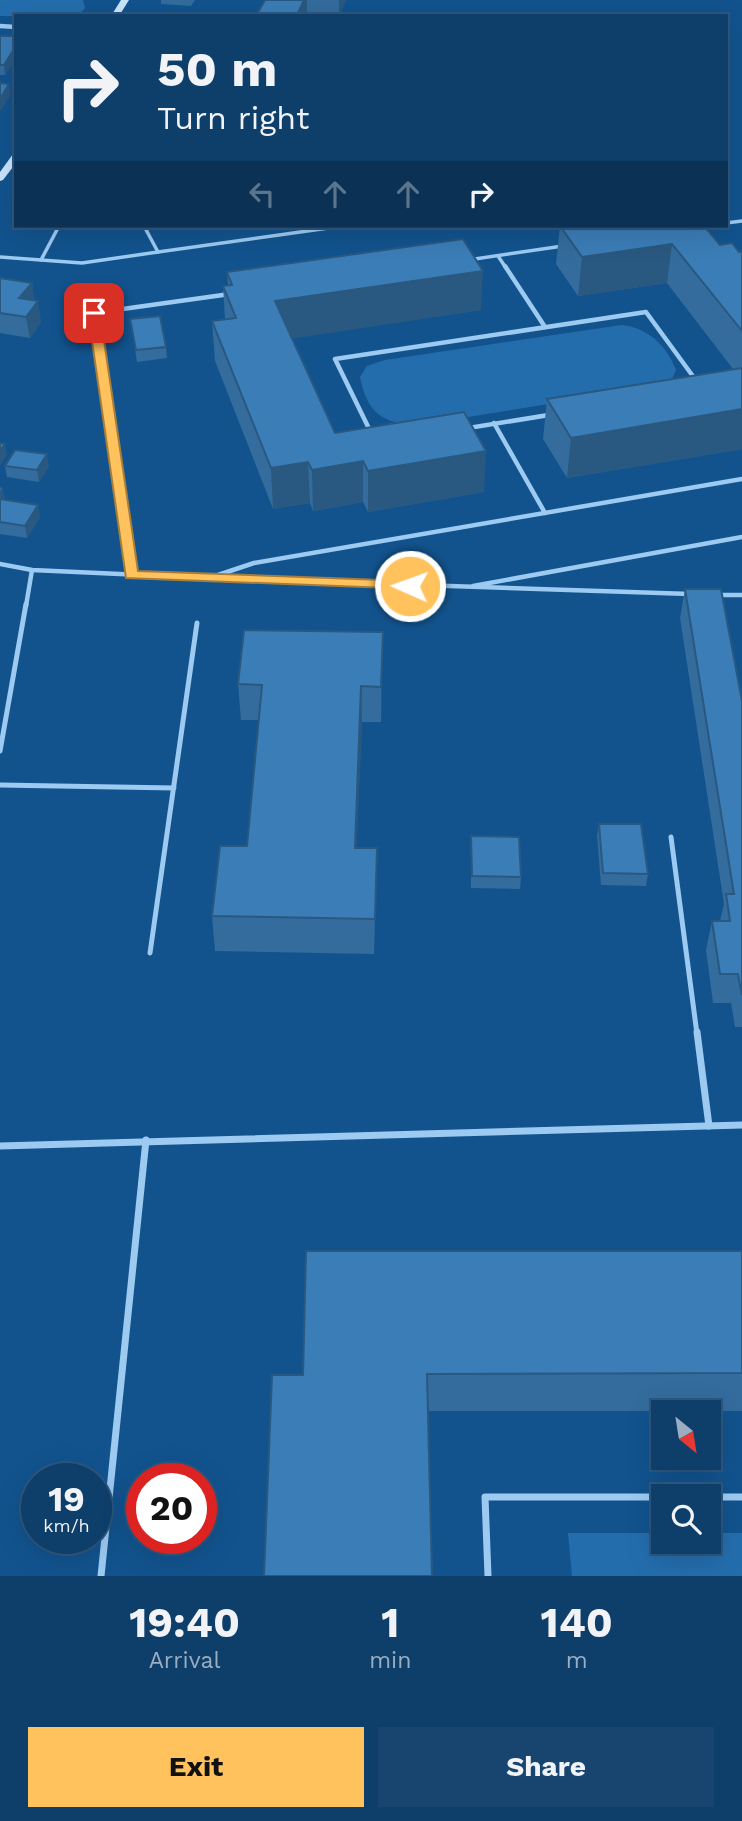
<!DOCTYPE html>
<style>
body{margin:0;font-family:"Work Sans",sans-serif;background:#174570;color:#f1f3f6;height:100vh;display:flex;flex-direction:column;font-size:26px;white-space:nowrap}
*{box-sizing:border-box;margin:0}
p{font-size:23px;color:#9baec1}
.icon{flex:none;width:38px;height:38px;fill:none;stroke:currentColor;stroke-width:2;stroke-linecap:round;stroke-linejoin:round}
.map{position:relative;height:1576px;overflow:hidden}
.details{display:flex;flex-direction:column;background:#0e3e6a;flex:1}
.details>*{flex:none}
.banner{position:absolute;left:14px;top:14px;width:714px;height:214px;border-radius:0px;box-shadow:0 7px 28px #0002,0 0 0 2px #2e577e;background:#0e3e6a;color:#f1f3f6;overflow:hidden}
.needle{width:46px;rotate:150deg}
.controls{position:absolute;left:651px;top:1400px;display:grid;gap:14px}
.controls a{display:grid;place-items:center;width:70px;height:70px;border-radius:0px;background:#0e3e6a;box-shadow:0 7px 28px #0002,0 0 0 2px #2e577e;font-size:35px}
.speed{position:absolute;left:21px;top:1463px;display:flex;gap:14px;font-size:35px;font-weight:700;text-align:center}
.speed>*{display:grid;place-content:center;width:91px;height:91px;border-radius:50%;background:#0e3e6a;box-shadow:0 7px 28px #0002,0 0 0 2px #2e577e;line-height:1}
.speed small{font-size:18px;font-weight:400}
.speed .limit{border:10px solid #d22;background:#fff;color:#111}
.pin{position:absolute;display:grid;place-items:center;width:60px;height:60px;color:#fff;margin:-30px;border-radius:14px;box-shadow:0 4px 10px #0006}
.me{position:absolute;width:77px;margin:-38px;rotate:272deg;stroke-linejoin:round;filter:drop-shadow(0 0 5px #0008)}
.turn{display:flex;align-items:center;gap:24px;height:147px;padding:0 28px;font-size:32px}
.turn .icon{width:91px;height:91px;stroke-width:2.5}
.turn b{display:block;font-size:49px;line-height:60px}
.lanes{display:flex;align-items:center;height:66px;padding:0 28px;background:#0003;justify-content:center;gap:35px;direction:ltr}
.lanes .off{opacity:.35}
.eta{display:flex;justify-content:space-evenly;align-items:center;height:119px;text-align:center}
.eta b{font-size:42px;font-weight:700;line-height:49px}
.action{display:flex;gap:14px;margin-top:auto;padding:14px 28px}
.action a{flex:1;height:80px;border-radius:0px;background:#ffc25c;color:#111;font-size:28px;font-weight:700;line-height:80px;text-align:center}
.action a+a{background:#174570;color:#f1f3f6}
.map>svg:first-child{display:block}
.green{fill:#246dad}
.lines{fill:none;stroke-linecap:round;stroke-linejoin:round}
.lane-far3{stroke:#9ccaf1;stroke-width:3.5}
.lane-far2{stroke:#9ccaf1;stroke-width:4.5}
.lane-far1{stroke:#9ccaf1;stroke-width:5}
.lane{stroke:#9ccaf1;stroke-width:7}
.street{stroke:#9ccaf1;stroke-width:4.5}
.secondary{fill:#cae4fc;fill-rule:evenodd}
.wall{fill:#336c9d}
.shaded-wall{fill:#295880}
.building{fill:#3b7db7;stroke:#295880;stroke-width:2}
.route{fill:#ffc25c;stroke:#a67e3c;stroke-width:2}
</style>
<div class="map">
<svg width="742" height="1576" viewBox="0 0 742 1576">
<rect width="100%" height="100%" fill="#12538e"/>
<g class="green">
<polygon points="0,0 83,0 85,8 78,16 0,16"/>
<path d="M622,325c26,3 44,20 54,45l-5,11 -16,6 -237,38c-35,-1 -51,-12 -58,-48l7,-11 18,-6z"/>
<polygon points="568,1533 663,1533 663,1542 709,1542 709,1533 742,1533 742,1576 572,1576"/>
</g>
<g class="lines">
<g class="lane-far3">
<polyline points="726,223 742,221"/>
<polyline points="144,226 158,252 343,226"/>
<polyline points="498,256 506,268"/>
<polyline points="0,257 82,263 158,252"/>
<polyline points="41,260 59,226"/>
<polyline points="468,260 563,246"/>
</g>
<g class="lane-far2">
<polyline points="505,266 545,327"/>
<polygon points="646,312 703,390 376,443 335,359"/>
<polyline points="494,423 545,513"/>
<polyline points="0,564 32,570 208,578 690,594"/>
<polyline points="131,575 94,313 230,294"/>
<polyline points="212,577 254,563 742,479"/>
<polyline points="473,586 742,537"/>
<polyline points="717,595 742,595"/>
<polyline points="26,606 32,570"/>
</g>
<g class="lane-far1">
<polyline points="0,751 26,604"/>
<polyline points="0,785 174,788"/>
<polyline points="671,837 697,1034"/>
<polyline points="150,953 197,623"/>
</g>
<g class="lane">
<polyline points="697,1032 709,1126"/>
<polyline points="0,1146 742,1125"/>
<polyline points="709,1497 742,1497"/>
<polyline points="101,1576 146,1140"/>
<polyline points="488,1576 485,1497 663,1497"/>
</g>
<polyline class="street" points="0,26 16,27"/>
<g class="secondary">
<polygon points="121,0 129,0 119,16 111,16"/>
<polygon points="16,153 16,163 3,180 0,181 0,172 13,154"/>
</g>
</g>
<g class="wall">
<polygon points="161,0 195,0 191,6 161,4"/>
<polygon points="265,0 346,0 339,15 307,13 306,16 256,16"/>
<polygon points="0,36 16,36 16,58 5,75 0,75"/>
<polygon points="560,226 720,245 739,252 742,251 742,449 567,478 543,439 547,399 733,369 667,283 578,296 556,264"/>
<polygon points="227,272 481,310 292,338 335,433 484,492 368,512 363,502 313,511 310,503 273,509 215,361 212,321 225,319 223,286 228,285"/>
<polygon points="0,278 32,283 34,301 41,322 30,338 0,333"/>
<polygon points="130,319 166,347 167,358 137,362"/>
<polygon points="5,466 49,466 39,482 7,477"/>
<polygon points="0,487 2,488 4,500 40,517 27,538 0,534"/>
<polygon points="685,589 742,701 742,1027 735,1027 731,1003 713,1003 706,950 712,921 720,921 724,904 680,618"/>
<polygon points="382,667 381,722 362,722 356,848 376,884 374,954 215,951 212,916 247,846 259,720 241,720 238,684"/>
<polygon points="599,824 648,874 646,886 601,885 597,835"/>
<polygon points="471,836 521,877 520,889 471,888"/>
<polygon points="742,1251 742,1411 428,1411 303,1375"/>
</g>
<g class="shaded-wall">
<polygon points="304,0 307,0 307,13 306,16 297,16"/>
<polygon points="339,0 346,0 339,15"/>
<polygon points="16,46 16,58 5,75 4,65"/>
<polygon points="9,84 11,94 0,112 0,99"/>
<polygon points="672,244 667,283 578,296 582,257"/>
<polygon points="483,271 481,310 277,341 275,301"/>
<polygon points="32,283 35,303 19,298"/>
<polygon points="38,301 41,322 30,338 26,317"/>
<polygon points="742,409 742,449 567,478 571,438"/>
<polygon points="5,444 7,455 0,466 0,451"/>
<polygon points="486,451 484,492 368,512 368,471"/>
<polygon points="47,454 49,466 39,482 37,470"/>
<polygon points="363,461 363,502 313,511 312,470"/>
<polygon points="308,462 310,503 273,509 271,468"/>
<polygon points="2,488 5,499 0,506 0,491"/>
<polygon points="38,505 40,517 27,538 25,526"/>
<polygon points="383,632 382,667 381,722 381,687"/>
<polygon points="361,686 362,722 355,883 355,848"/>
</g>
<g class="building">
<polygon points="265,0 304,0 297,15 278,13 277,16 256,16"/>
<polygon points="0,36 16,36 16,46 4,65 0,65"/>
<polygon points="0,83 9,84 0,99"/>
<polygon points="560,226 704,226 720,245 732,243 739,252 742,251 742,331 672,244 582,257"/>
<polygon points="463,239 483,271 275,301 335,433 464,412 486,451 368,471 363,461 312,470 308,462 271,468 212,321 236,318 223,286 232,285 227,272"/>
<polygon points="0,278 32,283 19,298 38,301 26,317 0,313"/>
<polygon points="160,316 166,347 136,350 130,319"/>
<polygon points="742,368 742,409 571,438 547,399"/>
<polygon points="0,443 5,444 0,451"/>
<polygon points="15,450 47,454 37,470 5,466"/>
<polygon points="0,499 38,505 25,526 0,522"/>
<polygon points="685,589 721,589 742,701 742,995 738,974 720,974 712,921 730,921 726,894 734,894"/>
<polygon points="244,630 383,632 381,687 361,686 355,848 377,848 375,919 212,916 220,846 247,846 262,685 238,684"/>
<polygon points="599,824 641,824 648,874 603,873"/>
<polygon points="471,836 519,837 521,877 472,876"/>
<polygon points="306,1251 742,1251 742,1373 427,1374 432,1576 264,1576 272,1375 303,1375"/>
</g>
<polygon class="route" points="94,310 100,313 138,571 410,581 415,583 415,589 126,578 88,313"/>
</svg>
<div class="controls">
<a><svg class="needle" viewBox="-14 -14 28 28"><path d="M0-13l5 13h-10z" fill="#e53935"/><path d="M0 13l5-13h-10z" fill="#9baec1"/></svg></a>
<a><svg class="icon" aria-label="search" viewBox="0 0 24 24"><circle cx="10" cy="10" r="6"/><path d="M15 15l6 6"/></svg></a>
</div>
<div class="speed"><div>19<small>km/h</small></div><div class="limit">20</div></div>
<div class="pin" style="left:94px;top:313px;background:#d93025"><svg class="icon" aria-label="arrive" viewBox="0 0 24 24"><path d="M6 21V4h12l-3 4 3 4H6"/></svg></div>
<svg class="me" style="left:410px;top:586px" viewBox="-20 -20 40 40"><circle r="17" fill="#ffc25c" stroke="#fff" stroke-width="3"/><path d="M0-11L8 9 0 5-8 9z" fill="#fff"/></svg>
<div class="banner">
<div class="turn"><svg class="icon" aria-label="right" viewBox="0 0 24 24"><path d="M7 20v-9h11M14 6l5 5-5 5"/></svg><div><b>50 m</b>Turn right</div></div>
<div class="lanes"><svg class="icon off" aria-label="left" viewBox="0 0 24 24"><path d="M17 20v-9H6M10 6l-5 5 5 5"/></svg><svg class="icon off" aria-label="ahead" viewBox="0 0 24 24"><path d="M12 20V5M6 11l6-6 6 6"/></svg><svg class="icon off" aria-label="ahead" viewBox="0 0 24 24"><path d="M12 20V5M6 11l6-6 6 6"/></svg><svg class="icon" aria-label="right" viewBox="0 0 24 24"><path d="M7 20v-9h11M14 6l5 5-5 5"/></svg></div>
</div>
</div>
<section class="details">
<div class="eta">
<div><b>19:40</b><p>Arrival</p></div>
<div><b>1</b><p>min</p></div>
<div><b>140</b><p>m</p></div>
</div>
<div class="action"><a>Exit</a><a>Share</a></div>
</section>
